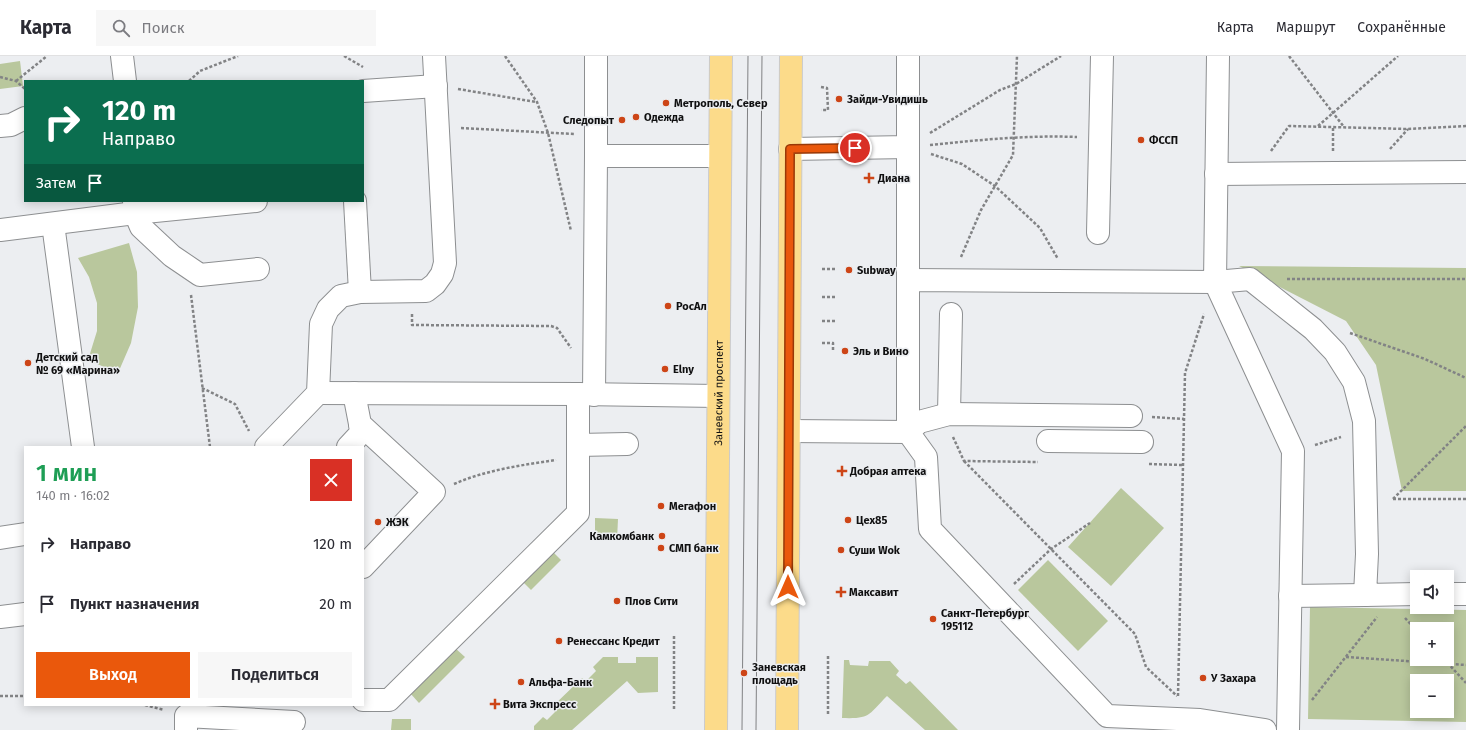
<!DOCTYPE html>
<html lang="ru">
<meta charset="utf-8">
<style>
body{margin:0;font-family:"Fira Sans",sans-serif;background:#f7f7f7;color:#2b2b33;height:100vh;display:flex;flex-direction:column;font-size:15px;white-space:nowrap}
*{box-sizing:border-box;margin:0}
p{font-size:13px;color:#7c7c81}
.icon{flex:none;width:22px;height:22px;fill:none;stroke:currentColor;stroke-width:2;stroke-linecap:round;stroke-linejoin:round}
.map{position:relative;flex:1;overflow:hidden}
.panel{position:absolute;left:24px;top:390px;width:340px;height:260px;display:flex;flex-direction:column;background:#fff;border-radius:0px;box-shadow:0 2px 10px #0003}
.panel>*{flex:none}
.top-card{position:absolute;left:24px;top:24px;width:340px;height:122px;border-radius:0px;box-shadow:0 2px 10px #0003;background:#0b6e4f;color:#fff;overflow:hidden}
.buttons{position:absolute;left:1410px;top:514px;display:grid;gap:8px}
.buttons a{display:grid;place-items:center;width:44px;height:44px;border-radius:0px;background:#fff;box-shadow:0 2px 10px #0003;font-size:20px}
.pin{position:absolute;display:grid;place-items:center;width:34px;height:34px;color:#fff;margin:-17px;border:2px solid #fff;border-radius:50%;box-shadow:0 1px 4px #0007}
.me{position:absolute;width:44px;margin:-22px;rotate:0deg;stroke-linejoin:round;filter:drop-shadow(0 0 3px #0008)}
.turn{display:flex;align-items:center;gap:14px;height:84px;padding:0 12px;font-size:18px}
.turn .icon{width:52px;height:52px;stroke-width:2.5}
.turn b{display:block;font-size:28px;line-height:34px}
.then{display:flex;align-items:center;height:38px;padding:0 12px;background:#0003;gap:8px;font-size:15px}
.round{display:grid;place-items:center;flex:none;width:42px;height:42px;border-radius:0px;background:#f7f7f7}
.headline{display:flex;align-items:center;justify-content:space-between;height:68px;padding:0 12px}
h1{font-size:24px;font-weight:600;line-height:30px;color:#1e9e55}
.button{display:flex;gap:8px;margin-top:auto;padding:8px 12px}
.button a{flex:1;height:46px;border-radius:0px;background:#ea580c;color:#fff;font-size:16px;font-weight:600;line-height:46px;text-align:center}
.button a+a{background:#f7f7f7;color:#2b2b33}
ul{padding:0;list-style:none}
li{display:flex;align-items:center;gap:12px;height:60px;padding:0 12px}
li div{flex:1}
li b{display:block;font-size:15px}
li em{font-style:normal}
header{display:flex;align-items:center;gap:24px;box-sizing:border-box;height:56px;padding:0 20px;background:#fff;border-bottom:1px solid #e1e1e2}
header strong{font-size:19px}
nav{display:flex;gap:22px;margin-inline-start:auto;font-size:14px}
.search{width:280px;height:36px;background:#f7f7f7;display:flex;align-items:center;gap:10px;box-sizing:border-box;padding:0 14px;border-radius:0px;color:#7c7c81;font-size:15px}
.map>svg:first-child{display:block}
.green{fill:#b9c79d;fill-rule:evenodd}
.lines{fill:none;stroke-linecap:round;stroke-linejoin:round}
.minor-casing{stroke:#8d8f91;stroke-width:24}
.major-casing{stroke:#cacacb;stroke-width:24}
.path{stroke:#828385;stroke-width:2.5;stroke-dasharray:3 2;stroke-linecap:butt}
.minor{stroke:#fff;stroke-width:22}
.major{stroke:#fcdb8a;stroke-width:22}
.tram{stroke:#808183;stroke-width:1}
.route-casing{stroke:#983908;stroke-width:10}
.route{stroke:#ea580c;stroke-width:7}
.poi-dot{fill:#cd4517;stroke:#eceef1;stroke-width:1.5}
.labels{text-anchor:middle;stroke-width:3;stroke-linejoin:round;paint-order:stroke}
.poi-label{font-size:11px;font-weight:bold;fill:#101011;stroke:#eceef1;text-anchor:start}
.street-label{font-size:11px;fill:#101011;stroke:#eceef1}
</style>
<header>
<strong>Карта</strong>
<div class="search"><svg class="icon" aria-label="search" viewBox="0 0 24 24"><circle cx="10" cy="10" r="6"/><path d="M15 15l6 6"/></svg>Поиск</div>
<nav><a>Карта</a><a>Маршрут</a><a>Сохранённые</a></nav>
</header>
<div class="map">
<svg width="1466" height="674" viewBox="0 0 1466 674">
<rect width="100%" height="100%" fill="#eceef1"/>
<g class="green">
<polygon points="20,5 23,30 0,33 0,8"/>
<polygon points="129,187 137,216 138,251 131,287 118,317 88,304 97,275 97,247 89,221 78,202"/>
<polygon points="1239,210 1466,212 1466,435 1402,435 1376,309 1346,265"/>
<polygon points="1121,432 1164,472 1111,530 1068,491"/>
<polygon points="595,462 618,463 617,484 595,483"/>
<polygon points="553,496 561,504 531,534 523,526"/>
<polygon points="1048,504 1108,565 1078,595 1018,534"/>
<path d="M1310,551l156,3v112l-158,-3zM1417,573h30v30h-30zM1417,625h30v30h-30z"/>
<polygon points="455,592 465,601 419,647 410,637"/>
<polygon points="603,601 618,601 618,607 636,607 636,601 658,601 658,636 638,637 627,625 572,674 534,674 534,670 543,661 547,664 555,656 551,652 582,622 586,625 596,615 593,611"/>
<path d="M844,604h5l1,5 18,1 1,-5h21l9,10 -3,4 10,9 4,-3 48,49h-33l-38,-34c-19,19 -16,23 -45,22z"/>
<polygon points="392,663 411,663 411,674 391,674"/>
</g>
<g class="lines">
<defs>
<g id="minor">
<polyline points="122,0 125,25"/>
<polyline points="363,35 436,30"/>
<polyline points="0,70 11,69 25,62"/>
<polyline points="908,91 908,224"/>
<polyline points="790,93 908,91 908,0"/>
<polyline points="596,100 596,0"/>
<polyline points="1216,118 1466,116"/>
<polyline points="134,145 135,157 141,171 172,200 200,219 258,213"/>
<polyline points="355,145 360,236"/>
<polyline points="53,168 83,391"/>
<polyline points="0,174 135,157 256,145"/>
<polyline points="1098,177 1102,0"/>
<polyline points="318,337 578,338 718,340"/>
<polyline points="354,337 360,368 434,436 363,511"/>
<polyline points="594,339 596,100 720,100"/>
<polyline points="949,358 951,258"/>
<polyline points="1131,360 949,358 919,366 908,376 926,401 930,473 1107,660 1200,664 1265,674"/>
<polyline points="789,375 908,376 908,224 1215,226 1218,0"/>
<polyline points="1048,385 1142,386"/>
<polyline points="578,389 627,388"/>
<polyline points="266,391 318,337 321,268 328,253 341,240 360,236 426,235 435,228 442,218 445,207 434,0"/>
<polyline points="348,391 361,377 360,368"/>
<polyline points="0,482 25,478"/>
<polyline points="1447,538 1466,538"/>
<polyline points="1290,540 1365,539"/>
<polyline points="0,561 25,558"/>
<polyline points="363,644 389,644 578,457 578,338"/>
<polyline points="186,674 186,660 294,666"/>
<polyline points="1288,674 1293,395 1215,226 1250,223 1313,273 1335,296 1354,326 1364,365 1367,498 1365,539 1417,538"/>
</g>
<g id="major">
<path id="s1" d="M716,674l5,-674"/>
<polyline points="787,674 791,0"/>
</g>
</defs>
<use href="#minor" class="minor-casing"/>
<use href="#major" class="major-casing"/>
<g class="path">
<polyline points="344,0 363,11"/>
<polyline points="505,0 537,46 548,77 571,175"/>
<polyline points="1289,0 1344,71"/>
<polyline points="0,21 16,25 25,33"/>
<polyline points="16,25 47,0"/>
<polyline points="189,25 200,15 238,0"/>
<polyline points="821,31 827,32 828,54 821,54"/>
<polyline points="458,33 536,46"/>
<polyline points="1318,70 1398,0"/>
<polyline points="461,72 574,78"/>
<polyline points="930,77 1000,34 1016,28 1061,0"/>
<path d="M930,89c49,-5 97,-10 147,-8"/>
<polyline points="1390,93 1408,73"/>
<polyline points="1271,95 1289,70 1408,73 1466,70"/>
<polyline points="1333,95 1333,71"/>
<polyline points="931,98 962,108 995,130 1040,172 1058,203"/>
<polyline points="961,201 981,154 1013,99 1017,0"/>
<polyline points="822,213 836,213"/>
<polyline points="1287,223 1466,223"/>
<polyline points="191,239 210,391"/>
<polyline points="822,241 835,241"/>
<polyline points="412,258 412,269 551,270 557,272 571,292"/>
<polyline points="822,265 836,265"/>
<polyline points="1350,277 1425,303 1466,322"/>
<polyline points="822,287 833,287 833,294 835,294"/>
<polyline points="202,332 235,348 249,375"/>
<polyline points="1152,361 1184,363"/>
<polyline points="953,381 964,405 1038,406"/>
<polyline points="1315,389 1341,381"/>
<polyline points="964,405 1135,578 1146,611 1177,640"/>
<polyline points="1149,408 1183,409"/>
<path d="M454,428c32,-14 68,-19 102,-24"/>
<polyline points="1393,443 1466,370"/>
<polyline points="1393,443 1466,443"/>
<polyline points="1014,528 1051,493 1090,467"/>
<polyline points="1405,562 1417,575"/>
<polyline points="1346,601 1466,609"/>
<polyline points="1444,603 1466,627"/>
<polyline points="0,640 25,640"/>
<polyline points="1178,640 1185,317 1204,258"/>
<polyline points="1312,644 1377,561"/>
<polyline points="145,649 164,654"/>
<polyline points="674,653 674,579"/>
<polyline points="828,658 828,600"/>
</g>
<use href="#minor" class="minor"/>
<use href="#major" class="major"/>
<g class="tram">
<polyline points="742,674 748,0"/>
<polyline points="756,674 762,0"/>
</g>
</g>
<g class="lines">
<defs>
<polyline id="route" points="788,531 790,93 855,92"/>
</defs>
<use href="#route" class="route-casing"/>
<use href="#route" class="route"/>
</g>
<g class="poi-dot">
<circle cx="839" cy="43" r="4"/>
<circle cx="666" cy="47" r="4"/>
<circle cx="636" cy="61" r="4"/>
<circle cx="622" cy="64" r="4"/>
<circle cx="1141" cy="84" r="4"/>
<path d="M867 116h4v4h4v4h-4v4h-4v-4h-4v-4h4z"/>
<circle cx="849" cy="214" r="4"/>
<circle cx="668" cy="250" r="4"/>
<circle cx="845" cy="295" r="4"/>
<circle cx="28" cy="307" r="4"/>
<circle cx="665" cy="313" r="4"/>
<path d="M840 409h4v4h4v4h-4v4h-4v-4h-4v-4h4z"/>
<circle cx="661" cy="450" r="4"/>
<circle cx="848" cy="464" r="4"/>
<circle cx="378" cy="466" r="4"/>
<circle cx="662" cy="480" r="4"/>
<circle cx="661" cy="492" r="4"/>
<circle cx="841" cy="494" r="4"/>
<path d="M839 530h4v4h4v4h-4v4h-4v-4h-4v-4h4z"/>
<circle cx="617" cy="545" r="4"/>
<circle cx="933" cy="563" r="4"/>
<circle cx="559" cy="585" r="4"/>
<circle cx="744" cy="617" r="4"/>
<circle cx="1203" cy="622" r="4"/>
<circle cx="521" cy="626" r="4"/>
<path d="M493 642h4v4h4v4h-4v4h-4v-4h-4v-4h4z"/>
</g>
<g class="labels">
<g class="poi-label">
<text x="847" y="47">Зайди-Увидишь</text>
<text x="674" y="51">Метрополь, Север</text>
<text x="644" y="65">Одежда</text>
<text x="614" y="68" text-anchor="end">Следопыт</text>
<text x="1149" y="88">ФССП</text>
<text x="878" y="126">Диана</text>
<text x="857" y="218">Subway</text>
<text x="676" y="254">РосАл</text>
<text x="853" y="299">Эль и Вино</text>
<text x="36" y="305">Детский сад<tspan x="36" dy="13">№ 69 «Марина»</tspan></text>
<text x="673" y="317">Elny</text>
<text x="850" y="419">Добрая аптека</text>
<text x="669" y="454">Мегафон</text>
<text x="856" y="468">Цех85</text>
<text x="386" y="470">ЖЭК</text>
<text x="654" y="484" text-anchor="end">Камкомбанк</text>
<text x="669" y="496">СМП банк</text>
<text x="849" y="498">Суши Wok</text>
<text x="849" y="540">Максавит</text>
<text x="625" y="549">Плов Сити</text>
<text x="941" y="561">Санкт-Петербург<tspan x="941" dy="13">195112</tspan></text>
<text x="567" y="589">Ренессанс Кредит</text>
<text x="752" y="615">Заневская<tspan x="752" dy="13">площадь</tspan></text>
<text x="1211" y="626">У Захара</text>
<text x="529" y="630">Альфа-Банк</text>
<text x="503" y="652">Вита Экспресс</text>
</g>
<g class="street-label">
<text dy="4" stroke="none"><textPath href="#s1" startOffset="337">Заневский проспект</textPath></text>
</g>
</g>
</svg>
<div class="buttons">
<a><svg class="icon" aria-label="sound" viewBox="0 0 24 24"><path d="M4 9h4l5-4v14l-5-4H4zM17 9q2 3 0 6"/></svg></a>
<a>+</a>
<a>−</a>
</div>
<div class="pin" style="left:855px;top:92px;background:#d93025"><svg class="icon" aria-label="arrive" viewBox="0 0 24 24"><path d="M6 21V4h12l-3 4 3 4H6"/></svg></div>
<svg class="me" style="left:788px;top:531px" viewBox="-20 -20 40 40"><path d="M0-17L14 15 0 8-14 15z" fill="#ea580c" stroke="#fff" stroke-width="4"/></svg>
<div class="top-card">
<div class="turn"><svg class="icon" aria-label="right" viewBox="0 0 24 24"><path d="M7 20v-9h11M14 6l5 5-5 5"/></svg><div><b>120 m</b>Направо</div></div>
<div class="then">Затем<svg class="icon" aria-label="arrive" viewBox="0 0 24 24"><path d="M6 21V4h12l-3 4 3 4H6"/></svg></div>
</div>
<section class="panel">
<div class="headline"><div><h1>1 мин</h1><p>140 m · 16:02</p></div><a class="round" style="background:#d93025;color:#fff"><svg class="icon" aria-label="close" viewBox="0 0 24 24"><path d="M6 6l12 12M18 6L6 18"/></svg></a></div>
<ul>
<li><svg class="icon" aria-label="right" viewBox="0 0 24 24"><path d="M7 20v-9h11M14 6l5 5-5 5"/></svg><div><b>Направо</b></div><em>120 m</em></li>
<li><svg class="icon" aria-label="arrive" viewBox="0 0 24 24"><path d="M6 21V4h12l-3 4 3 4H6"/></svg><div><b>Пункт назначения</b></div><em>20 m</em></li>
</ul>
<div class="button"><a>Выход</a><a>Поделиться</a></div>
</section>
</div>
